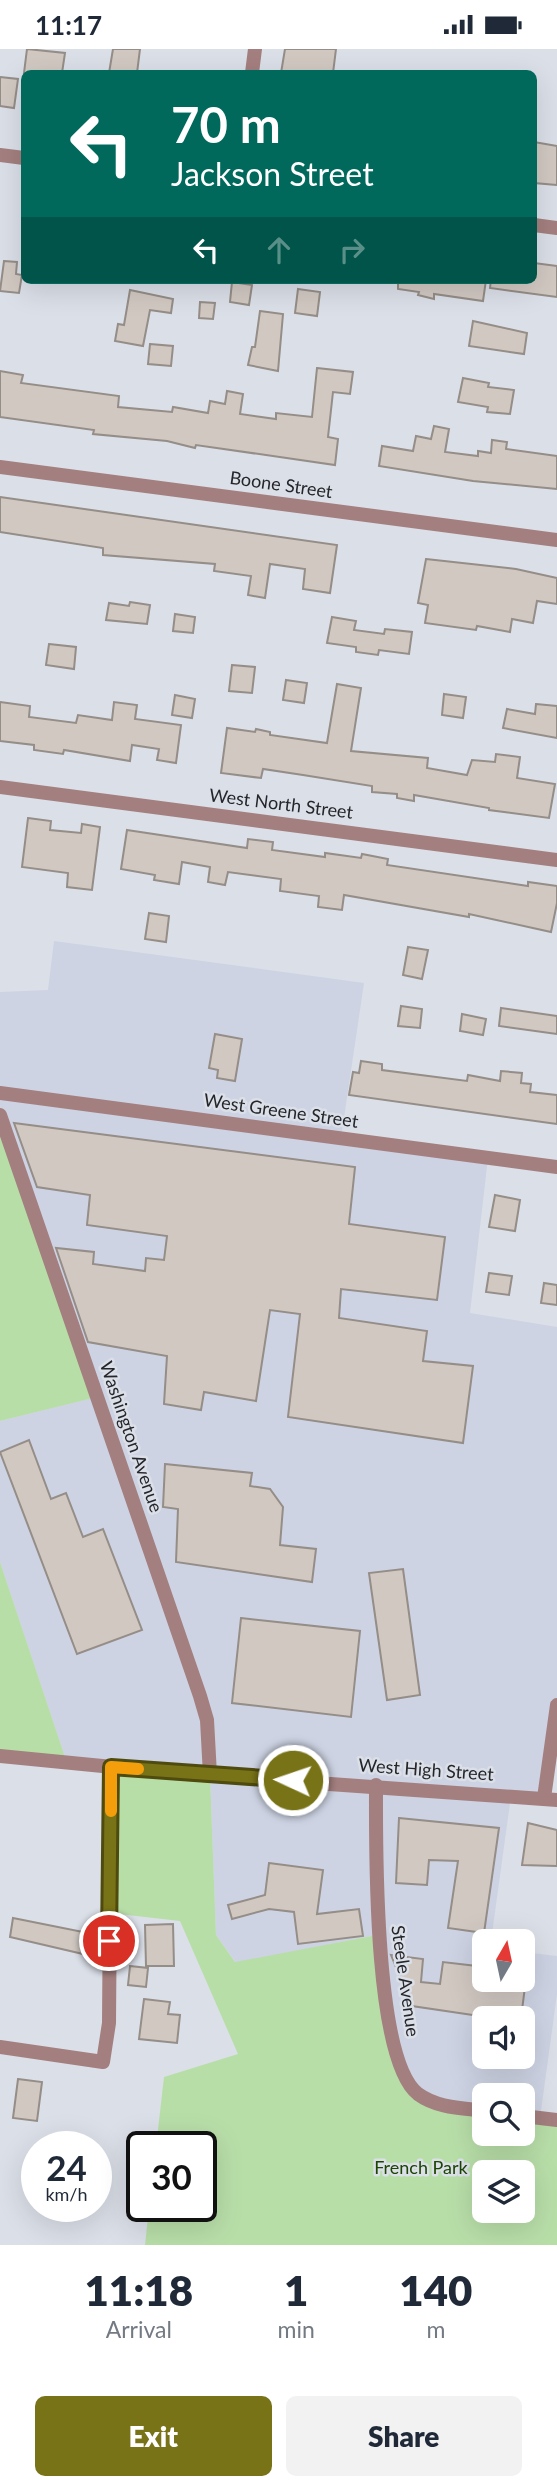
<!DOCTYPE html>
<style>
body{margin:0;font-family:Lato,sans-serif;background:#f2f2f3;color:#1f2937;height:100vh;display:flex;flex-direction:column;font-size:26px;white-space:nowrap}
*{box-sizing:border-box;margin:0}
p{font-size:23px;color:#747a83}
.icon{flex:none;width:38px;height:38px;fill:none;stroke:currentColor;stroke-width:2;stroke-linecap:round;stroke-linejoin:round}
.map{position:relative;height:2196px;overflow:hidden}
.side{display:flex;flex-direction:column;background:#fff;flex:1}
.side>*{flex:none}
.hud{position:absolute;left:21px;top:21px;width:516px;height:214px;border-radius:10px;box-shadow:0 7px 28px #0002;background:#00695c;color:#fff;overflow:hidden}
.needle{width:46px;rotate:9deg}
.buttons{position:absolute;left:472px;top:1880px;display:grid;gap:14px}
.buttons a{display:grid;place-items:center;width:63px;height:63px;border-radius:10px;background:#fff;box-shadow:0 7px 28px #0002;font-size:35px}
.speed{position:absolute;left:21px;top:2082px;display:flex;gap:14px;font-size:35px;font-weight:700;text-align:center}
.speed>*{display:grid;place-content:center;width:91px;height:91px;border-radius:50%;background:#fff;box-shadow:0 7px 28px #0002;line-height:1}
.speed small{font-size:18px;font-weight:400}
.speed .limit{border:4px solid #111;border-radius:10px;background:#fff;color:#111}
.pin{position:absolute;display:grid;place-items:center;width:60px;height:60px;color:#fff;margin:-30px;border:4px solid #fff;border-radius:50%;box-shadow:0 2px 7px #0007}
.me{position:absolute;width:77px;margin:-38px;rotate:273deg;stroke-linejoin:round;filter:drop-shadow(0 0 5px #0008)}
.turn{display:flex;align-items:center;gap:24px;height:147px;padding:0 35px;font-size:32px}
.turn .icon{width:91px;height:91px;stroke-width:2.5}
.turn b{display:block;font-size:49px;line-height:60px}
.lanes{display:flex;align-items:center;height:66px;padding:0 35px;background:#0003;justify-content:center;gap:35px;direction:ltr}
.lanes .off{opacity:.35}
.eta{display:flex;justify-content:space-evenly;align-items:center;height:119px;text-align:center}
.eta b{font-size:42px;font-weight:800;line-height:49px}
.button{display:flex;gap:14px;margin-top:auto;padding:14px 35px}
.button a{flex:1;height:80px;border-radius:10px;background:#797317;color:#fff;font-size:28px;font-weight:800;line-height:80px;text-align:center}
.button a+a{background:#f2f2f3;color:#1f2937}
.status{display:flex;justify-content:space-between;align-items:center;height:49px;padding:0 35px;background:#fff;direction:ltr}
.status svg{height:19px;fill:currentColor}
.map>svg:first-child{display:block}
.built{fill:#cdd3e3;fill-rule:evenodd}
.green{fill:#b8dea8;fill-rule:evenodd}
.building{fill:#d1c8c2;stroke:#958d87;stroke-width:2}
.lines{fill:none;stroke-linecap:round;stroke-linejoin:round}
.minor{stroke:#a47f7f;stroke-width:14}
.tertiary{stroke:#a47f7f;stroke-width:14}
.route-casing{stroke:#4f4b0f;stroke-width:18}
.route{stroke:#797317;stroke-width:12}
.slow{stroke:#f59e0b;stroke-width:12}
.labels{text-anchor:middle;stroke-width:5;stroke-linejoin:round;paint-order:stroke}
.street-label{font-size:18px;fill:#25262a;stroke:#dbdfe8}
.park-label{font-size:18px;fill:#1c4500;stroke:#dbdfe8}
</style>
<div class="status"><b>11:17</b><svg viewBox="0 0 49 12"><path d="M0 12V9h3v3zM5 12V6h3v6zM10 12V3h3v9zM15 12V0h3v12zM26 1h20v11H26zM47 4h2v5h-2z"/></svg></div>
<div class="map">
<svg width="557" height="2196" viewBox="0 0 557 2196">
<rect width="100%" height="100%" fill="#dbdfe8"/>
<path class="built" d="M54,892l310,42 -23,155 147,20 -18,155 87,14v378l-13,93 -33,-2 -20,145h-6v38h38v-27l34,4v38l-17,124 -17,-2v-21h-38v16l-29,-4 -51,-27 -28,-145 -141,28 -20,-28 -6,-159 -143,-13 -67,-201v-141l96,-24 -96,-282v-123l48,-2zM485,1969h38v38h-38z"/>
<g class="green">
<polygon points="0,1066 97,1348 0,1372"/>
<polygon points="0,1513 67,1714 0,1707"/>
<path d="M111,1718l99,8 6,160 19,27 142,-27 19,120 21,38 68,18v22h38v-17l34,4v125h-412l4,-38h52v-60h-45l8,-70 74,-23 -58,-133 -70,-8zM485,2123h38v38h-38z"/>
</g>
<g class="building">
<polygon points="27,0 65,4 62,24 24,24"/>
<polygon points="113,0 140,0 137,24 109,24"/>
<polygon points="285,0 336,0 333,24 281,24"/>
<polygon points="0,28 18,30 14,59 0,57"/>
<polygon points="534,93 557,97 557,136 534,134"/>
<polygon points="4,212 17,213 16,225 22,226 19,244 0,242"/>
<polygon points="534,214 557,217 557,248 490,239 491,231 534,231"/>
<polygon points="398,231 486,231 483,252 434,245 434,250 418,246 419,243 398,240"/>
<polygon points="232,233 252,236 249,256 230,253"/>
<polygon points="298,240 320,243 317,267 295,264"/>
<polygon points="130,241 173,250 171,264 150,261 143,297 115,292 118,275 124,276"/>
<polygon points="200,253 215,254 213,270 199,269"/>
<polygon points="260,262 283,265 278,322 248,316 252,298 255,298"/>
<polygon points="473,272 527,284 524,305 469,297"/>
<polygon points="150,295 173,297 171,317 148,315"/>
<polygon points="317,319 353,323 350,345 333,343 328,388 338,390 335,416 196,396 195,399 167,392 93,385 94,381 0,368 0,322 23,326 21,334 119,347 118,358 172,363 173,358 208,364 210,352 225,355 227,342 243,345 240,365 276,370 276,364 312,368"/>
<polygon points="463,329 489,334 488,338 514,341 510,365 487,363 488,358 458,353"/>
<polygon points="434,377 449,380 445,403 478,407 478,402 491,404 492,391 507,393 506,400 557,407 557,440 473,432 379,417 382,397 413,402 416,387 431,390"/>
<polygon points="0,448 337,496 330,544 303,540 305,520 270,515 265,549 248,546 251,527 214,522 215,515 103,506 103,499 0,483"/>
<polygon points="426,510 516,520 557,529 557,555 537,552 533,574 512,570 510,583 477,577 476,581 425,574 428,556 418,554"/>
<polygon points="130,553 150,556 147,575 106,571 109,554 129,557"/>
<polygon points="175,565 195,568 193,584 173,582"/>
<polygon points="332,568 356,572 354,581 384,585 385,580 412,583 409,605 379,601 378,606 356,603 356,598 327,594"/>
<polygon points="49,595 76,598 74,620 46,616"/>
<polygon points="232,616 255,618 252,644 229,642"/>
<polygon points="286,631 307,634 304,654 283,651"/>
<polygon points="337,635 361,639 351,702 428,709 427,719 467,726 472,711 495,713 496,705 520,708 517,729 555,735 549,769 489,761 489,759 414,746 414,752 397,749 397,745 372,743 372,737 303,726 263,720 261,729 221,724 227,679 255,683 256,680 270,683 270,686 327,694"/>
<polygon points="444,645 466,648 463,669 442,666"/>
<polygon points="175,646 195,650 192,669 172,666"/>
<polygon points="0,653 30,657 29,668 76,674 78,666 112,671 114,653 137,656 135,670 181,676 176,714 157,711 159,700 132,696 130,712 64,701 63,705 34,701 34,696 0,692"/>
<polygon points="536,655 557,657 557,689 503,679 507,660 535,665"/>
<polygon points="28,769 51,772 50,781 81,784 82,775 100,778 92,841 67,838 68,824 22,818"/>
<polygon points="127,781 247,799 248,790 273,793 272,801 325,808 325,804 361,809 362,805 388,810 387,816 528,837 528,833 557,837 557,854 551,883 469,865 469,868 344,846 342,861 318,858 319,847 280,842 281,830 228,823 225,836 208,833 210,818 182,813 179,835 154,831 155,826 121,820"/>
<polygon points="149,864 169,867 166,893 145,890"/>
<polygon points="408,898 428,901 422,930 403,926"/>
<polygon points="401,957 422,960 420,979 398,977"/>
<polygon points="501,959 557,967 557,985 499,977"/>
<polygon points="462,965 486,970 483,986 460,982"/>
<polygon points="215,985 242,990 235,1032 217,1029 218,1021 209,1019"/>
<polygon points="361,1012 382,1015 382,1021 467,1032 468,1026 500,1032 501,1022 522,1024 521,1034 531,1035 530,1043 557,1046 557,1075 349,1046 353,1023 359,1024"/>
<polygon points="14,1074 355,1118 349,1175 445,1188 437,1251 341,1240 339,1269 427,1282 423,1312 473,1317 463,1394 288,1368 300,1265 270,1261 256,1352 204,1343 201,1361 164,1355 167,1307 88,1293 56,1199 94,1203 93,1215 145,1222 146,1209 164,1211 167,1187 87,1176 90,1146 37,1138"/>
<polygon points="495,1146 520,1151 515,1182 489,1178"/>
<polygon points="489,1224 512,1227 509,1246 486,1243"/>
<polygon points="544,1234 557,1236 557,1256 541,1254"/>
<polygon points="29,1391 51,1450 66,1444 83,1488 103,1480 142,1581 77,1605 0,1403"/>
<polygon points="165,1415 252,1424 250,1437 270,1440 283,1458 280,1496 316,1500 312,1533 176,1513 178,1460 163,1458"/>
<polygon points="403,1520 420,1646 387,1651 369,1524"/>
<polygon points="241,1569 360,1582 351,1668 232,1654"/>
<polygon points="399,1769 499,1779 484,1884 448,1879 458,1812 429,1811 427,1836 396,1834"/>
<polygon points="528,1774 557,1781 557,1817 522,1816"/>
<polygon points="269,1814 323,1821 317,1865 359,1860 363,1887 298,1895 294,1863 269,1860 232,1870 228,1856 265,1846"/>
<polygon points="13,1869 88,1884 83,1905 10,1888"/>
<polygon points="173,1875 174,1917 146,1917 145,1876"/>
<polygon points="391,1906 423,1910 421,1933 440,1935 443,1913 485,1918 485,1930 526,1930 521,1969 493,1969 412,1957"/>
<polygon points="130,1917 148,1919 146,1938 128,1936"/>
<polygon points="144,1950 170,1953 168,1965 180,1966 177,1994 139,1990"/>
<polygon points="18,2030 42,2033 37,2072 13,2069"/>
</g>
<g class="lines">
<g class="minor">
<polyline points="252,24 255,0"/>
<polyline points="0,418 557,491"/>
<polyline points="0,738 557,811"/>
<polyline points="0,1044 557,1118"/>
<polyline points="0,1066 200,1647 207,1671 210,1726"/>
<polyline points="0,1707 174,1724 557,1751"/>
<path d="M376,1736c0,58 -3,274 42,309 19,14 44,14 67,17"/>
<polyline points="544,1749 557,1656"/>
<polyline points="0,1998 103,2013 109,1974 111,1718"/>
<polyline points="523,2067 557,2071"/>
</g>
<g class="tertiary">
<polyline points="0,106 24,109"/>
<polyline points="534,176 557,179"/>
</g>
</g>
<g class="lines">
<defs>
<polyline id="route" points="109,1892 111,1718 293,1731"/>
</defs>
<use href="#route" class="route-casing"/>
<use href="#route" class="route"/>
<polyline class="slow" points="111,1762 111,1718 138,1720"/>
</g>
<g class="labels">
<g class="street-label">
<text transform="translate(281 436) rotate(8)" y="6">Boone Street</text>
<text transform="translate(281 755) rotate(7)" y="6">West North Street</text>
<text transform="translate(281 1062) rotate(8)" y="6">West Greene Street</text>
<text transform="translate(131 1388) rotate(71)" y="6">Washington Avenue</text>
<text transform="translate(426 1721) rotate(4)" y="6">West High Street</text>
<text transform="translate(405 1932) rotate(82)" y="6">Steele Avenue</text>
</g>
<g class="park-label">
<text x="421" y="2125">French Park</text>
</g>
</g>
</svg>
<div class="buttons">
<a><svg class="needle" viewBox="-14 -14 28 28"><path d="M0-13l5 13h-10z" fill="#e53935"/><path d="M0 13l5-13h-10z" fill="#747a83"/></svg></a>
<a><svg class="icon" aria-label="sound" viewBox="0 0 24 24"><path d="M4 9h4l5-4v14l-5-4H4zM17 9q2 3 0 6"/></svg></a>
<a><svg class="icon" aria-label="search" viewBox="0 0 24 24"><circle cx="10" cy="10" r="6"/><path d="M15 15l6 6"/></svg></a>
<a><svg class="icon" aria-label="layers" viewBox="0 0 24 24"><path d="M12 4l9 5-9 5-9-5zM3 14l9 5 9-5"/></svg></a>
</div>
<div class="speed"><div>24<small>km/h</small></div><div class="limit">30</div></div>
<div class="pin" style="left:109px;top:1892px;background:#d93025"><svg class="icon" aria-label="arrive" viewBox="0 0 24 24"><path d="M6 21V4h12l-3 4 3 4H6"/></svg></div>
<svg class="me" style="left:293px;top:1731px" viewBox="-20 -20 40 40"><circle r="17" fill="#797317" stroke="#fff" stroke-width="3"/><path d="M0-11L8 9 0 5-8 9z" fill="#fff"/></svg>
<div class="hud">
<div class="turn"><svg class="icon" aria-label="left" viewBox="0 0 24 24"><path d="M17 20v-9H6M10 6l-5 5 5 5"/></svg><div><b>70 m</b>Jackson Street</div></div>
<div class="lanes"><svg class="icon" aria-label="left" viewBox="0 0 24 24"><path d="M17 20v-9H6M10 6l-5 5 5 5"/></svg><svg class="icon off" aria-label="ahead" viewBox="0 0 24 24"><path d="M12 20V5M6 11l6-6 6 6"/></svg><svg class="icon off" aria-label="right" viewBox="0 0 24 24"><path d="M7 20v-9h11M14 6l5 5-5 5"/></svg></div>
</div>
</div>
<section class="side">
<div class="eta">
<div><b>11:18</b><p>Arrival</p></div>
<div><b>1</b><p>min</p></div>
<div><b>140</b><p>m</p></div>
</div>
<div class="button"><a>Exit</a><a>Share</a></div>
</section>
